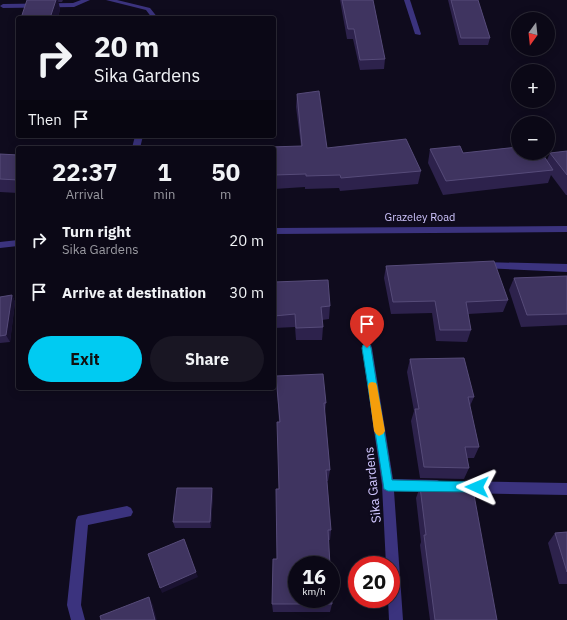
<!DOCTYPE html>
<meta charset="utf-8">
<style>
body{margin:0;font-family:"IBM Plex Sans",sans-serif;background:#191623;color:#f1f3f6;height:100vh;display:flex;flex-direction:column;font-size:15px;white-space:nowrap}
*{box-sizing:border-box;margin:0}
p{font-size:13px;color:#9a9aa1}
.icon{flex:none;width:22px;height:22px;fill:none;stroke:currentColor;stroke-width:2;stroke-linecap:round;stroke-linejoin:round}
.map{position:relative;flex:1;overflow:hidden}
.side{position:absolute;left:16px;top:146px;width:260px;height:244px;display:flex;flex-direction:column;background:#0b0816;border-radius:4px;box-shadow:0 2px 10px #0003,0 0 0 1px #2b2935}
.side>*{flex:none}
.hud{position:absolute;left:16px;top:16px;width:260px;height:122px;border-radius:4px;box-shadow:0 2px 10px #0003,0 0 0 1px #2b2935;background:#0b0816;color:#f1f3f6;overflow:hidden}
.needle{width:26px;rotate:195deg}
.fabs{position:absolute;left:511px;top:12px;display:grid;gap:8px}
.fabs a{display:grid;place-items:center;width:44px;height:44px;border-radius:50%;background:#0b0816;box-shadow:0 2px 10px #0003,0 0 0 1px #2b2935;font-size:20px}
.speed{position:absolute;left:288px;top:556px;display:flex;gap:8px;font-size:20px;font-weight:700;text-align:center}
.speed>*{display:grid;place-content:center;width:52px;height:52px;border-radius:50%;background:#0b0816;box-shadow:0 2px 10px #0003,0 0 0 1px #2b2935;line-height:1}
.speed small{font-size:10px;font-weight:400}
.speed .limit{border:6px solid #d22;background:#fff;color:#111}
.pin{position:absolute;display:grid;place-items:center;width:34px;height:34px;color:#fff;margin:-41px -17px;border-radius:50% 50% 50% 0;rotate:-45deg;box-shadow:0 0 4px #0007}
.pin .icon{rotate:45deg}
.me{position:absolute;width:44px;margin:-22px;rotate:271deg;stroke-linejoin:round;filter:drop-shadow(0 0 3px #0008)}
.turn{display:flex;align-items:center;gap:14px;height:84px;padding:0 12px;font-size:18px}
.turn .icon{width:52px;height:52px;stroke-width:2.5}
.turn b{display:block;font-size:28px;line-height:34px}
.then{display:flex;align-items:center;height:38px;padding:0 12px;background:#0003;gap:8px;font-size:15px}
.eta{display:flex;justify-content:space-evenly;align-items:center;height:68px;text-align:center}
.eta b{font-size:24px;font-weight:700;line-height:28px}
.cta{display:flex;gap:8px;margin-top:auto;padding:8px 12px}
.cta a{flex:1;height:46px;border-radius:24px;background:#00cbf2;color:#111;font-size:16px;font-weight:700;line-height:46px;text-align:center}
.cta a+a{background:#191623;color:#f1f3f6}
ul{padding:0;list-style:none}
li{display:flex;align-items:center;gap:12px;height:52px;padding:0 12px}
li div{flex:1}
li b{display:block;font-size:15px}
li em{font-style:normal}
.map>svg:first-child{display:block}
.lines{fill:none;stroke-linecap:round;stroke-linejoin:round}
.minor{fill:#3b337e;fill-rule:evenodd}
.wall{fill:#2d224c}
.shaded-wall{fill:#1a1231}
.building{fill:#3f3460;stroke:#564b79}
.route{fill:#00cbf2;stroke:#00849d}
.slow{fill:#f59e0b}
.labels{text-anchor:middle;stroke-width:4;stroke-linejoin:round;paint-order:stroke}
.street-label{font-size:11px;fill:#d1c7ff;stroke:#0f0b1d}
.near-street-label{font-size:13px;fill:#d1c7ff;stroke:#0f0b1d}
</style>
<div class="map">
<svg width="567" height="620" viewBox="0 0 567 620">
<rect width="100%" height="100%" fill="#0f0b1d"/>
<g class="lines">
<g class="minor">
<polygon points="81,0 90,0 74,7 3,8 0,6 3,4 73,3"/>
<polygon points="106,0 117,0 150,8 158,18 152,18 146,10"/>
<polygon points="404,0 410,0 421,34 420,35 415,34"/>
<polygon points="135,136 143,136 140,148 132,148"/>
<polygon points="567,226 567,232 274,234 274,228"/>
<polygon points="18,240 18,246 0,248 0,242"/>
<polygon points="483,262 567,264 567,272 483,268 478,265"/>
<polygon points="367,344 371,345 372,348 393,479 437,480 441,482 443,486 441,490 437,492 394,491 403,620 389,620 388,599 391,599 391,565 386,565 382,485 362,348 363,345"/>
<polygon points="459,481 567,483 567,495 459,493 455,491 453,487 455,483"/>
<polygon points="127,506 131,508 133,512 131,516 88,525 81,605 85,620 71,620 67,605 76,520 78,516"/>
</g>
</g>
<g class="wall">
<polygon points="27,0 63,0 62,2 58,2 60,9 58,18 21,18"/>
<polygon points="340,0 373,0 385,59 384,69 360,70 353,39 347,39"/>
<polygon points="448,0 478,0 490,38 488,45 459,45"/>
<polygon points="297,94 327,148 421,171 418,184 340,191 339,188 305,189 305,187 274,189 274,148 301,146 296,107"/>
<polygon points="430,149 463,153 547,160 550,153 567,151 567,195 566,195 551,175 548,183 443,195 428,163"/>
<polygon points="0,154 18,155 18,193 0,192"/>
<polygon points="386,266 508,300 503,312 468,314 471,330 467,342 436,341 432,313 391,314 384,278"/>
<polygon points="567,276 567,325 521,327 509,290 514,278"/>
<polygon points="274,282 330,306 329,319 322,320 323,327 322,340 296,340 295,327 274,328"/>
<polygon points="12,295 15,302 10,342 0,343 0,297"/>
<polygon points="410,359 474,397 470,406 479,447 474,458 467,458 469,468 464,479 420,478 411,421 414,411 407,372"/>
<polygon points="276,376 326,403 325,412 330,470 328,481 327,481 331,530 330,540 328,540 332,604 330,612 273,612 272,604 277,559 279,489 279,422 277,388"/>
<polygon points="426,483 497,620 430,620 420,545 421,542 416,498 420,487 424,487"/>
<polygon points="213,493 211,528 175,528 173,522"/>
<polygon points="567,532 567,584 559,584 548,543 555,533"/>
</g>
<g class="shaded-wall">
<polygon points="56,0 58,0 60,9 58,18 50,18"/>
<polygon points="12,295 15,302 10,342 6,335"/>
<polygon points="212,488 213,493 211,528 210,522"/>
<polygon points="196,572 198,577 162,593 160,588"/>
<polygon points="149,597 153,605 157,620 155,620"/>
</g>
<g class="building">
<polygon points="27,0 56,0 50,18 21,18"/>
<polygon points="342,0 373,0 385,59 360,60 354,29 348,29"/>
<polygon points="451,0 478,0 490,38 461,38"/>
<polygon points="319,91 327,148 406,139 421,171 341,178 340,175 306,176 306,174 274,175 274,148 237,148 302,146 297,94"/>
<polygon points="460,146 463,153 518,147 518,153 542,153 553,170 446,181 430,149"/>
<polygon points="567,151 567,175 550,153"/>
<polygon points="0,154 18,155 18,180 0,179"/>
<polygon points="494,261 508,300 466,302 471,330 440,330 435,301 393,302 386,266"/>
<polygon points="567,276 567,314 527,315 514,278"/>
<polygon points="328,280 330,306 321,307 323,327 296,328 295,314 274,316 274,282"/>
<polygon points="12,295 6,335 0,336 0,297"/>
<polygon points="464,358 474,397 468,397 479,447 465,447 469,468 424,467 415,409 419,409 410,359"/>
<polygon points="323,374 326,403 324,403 330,470 326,470 331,530 328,530 330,565 297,565 297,599 331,599 331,588 332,604 272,604 273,559 277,559 276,489 279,489 277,422 280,422 276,376"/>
<polygon points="426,483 472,484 497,620 435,620 424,535 426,535 420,487 427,487"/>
<polygon points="177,488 212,488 210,522 173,522"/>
<polygon points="567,532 567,572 555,533"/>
<polygon points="184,539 196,572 160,588 148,554"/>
<polygon points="149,597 155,620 101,620 100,616"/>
</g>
<polygon class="route" points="367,344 370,345 371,348 392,480 477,482 481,483 483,487 481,491 477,492 388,491 384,489 362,348 363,345"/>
<polygon class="slow" points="372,382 376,383 377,386 385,431 383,434 379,436 376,434 374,431 368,386 369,383"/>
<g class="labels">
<g class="street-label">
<text x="420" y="221">Grazeley Road</text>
</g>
<g class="near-street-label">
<text transform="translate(372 485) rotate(-96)" y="5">Sika Gardens</text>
</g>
</g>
</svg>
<div class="fabs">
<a><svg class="needle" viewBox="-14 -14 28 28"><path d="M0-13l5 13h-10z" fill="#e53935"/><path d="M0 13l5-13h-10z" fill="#9a9aa1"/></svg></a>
<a>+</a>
<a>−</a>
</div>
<div class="speed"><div>16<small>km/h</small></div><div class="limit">20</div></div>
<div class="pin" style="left:367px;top:348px;background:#d93025"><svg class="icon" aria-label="arrive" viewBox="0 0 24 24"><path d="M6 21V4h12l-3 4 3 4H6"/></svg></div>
<svg class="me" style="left:477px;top:487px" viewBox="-20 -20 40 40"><path d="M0-17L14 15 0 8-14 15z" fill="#00cbf2" stroke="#fff" stroke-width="4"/></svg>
<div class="hud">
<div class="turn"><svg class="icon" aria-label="right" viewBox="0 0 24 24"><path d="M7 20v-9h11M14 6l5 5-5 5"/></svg><div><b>20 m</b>Sika Gardens</div></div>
<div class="then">Then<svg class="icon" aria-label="arrive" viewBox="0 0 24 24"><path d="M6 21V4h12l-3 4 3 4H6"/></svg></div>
</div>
<section class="side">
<div class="eta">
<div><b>22:37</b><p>Arrival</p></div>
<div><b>1</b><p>min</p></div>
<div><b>50</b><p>m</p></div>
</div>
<ul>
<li><svg class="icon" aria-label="right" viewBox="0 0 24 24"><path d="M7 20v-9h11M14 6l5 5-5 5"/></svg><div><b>Turn right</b><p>Sika Gardens</p></div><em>20 m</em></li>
<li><svg class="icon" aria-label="arrive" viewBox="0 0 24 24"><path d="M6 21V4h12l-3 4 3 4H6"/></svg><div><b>Arrive at destination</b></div><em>30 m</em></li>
</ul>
<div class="cta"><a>Exit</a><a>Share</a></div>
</section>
</div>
